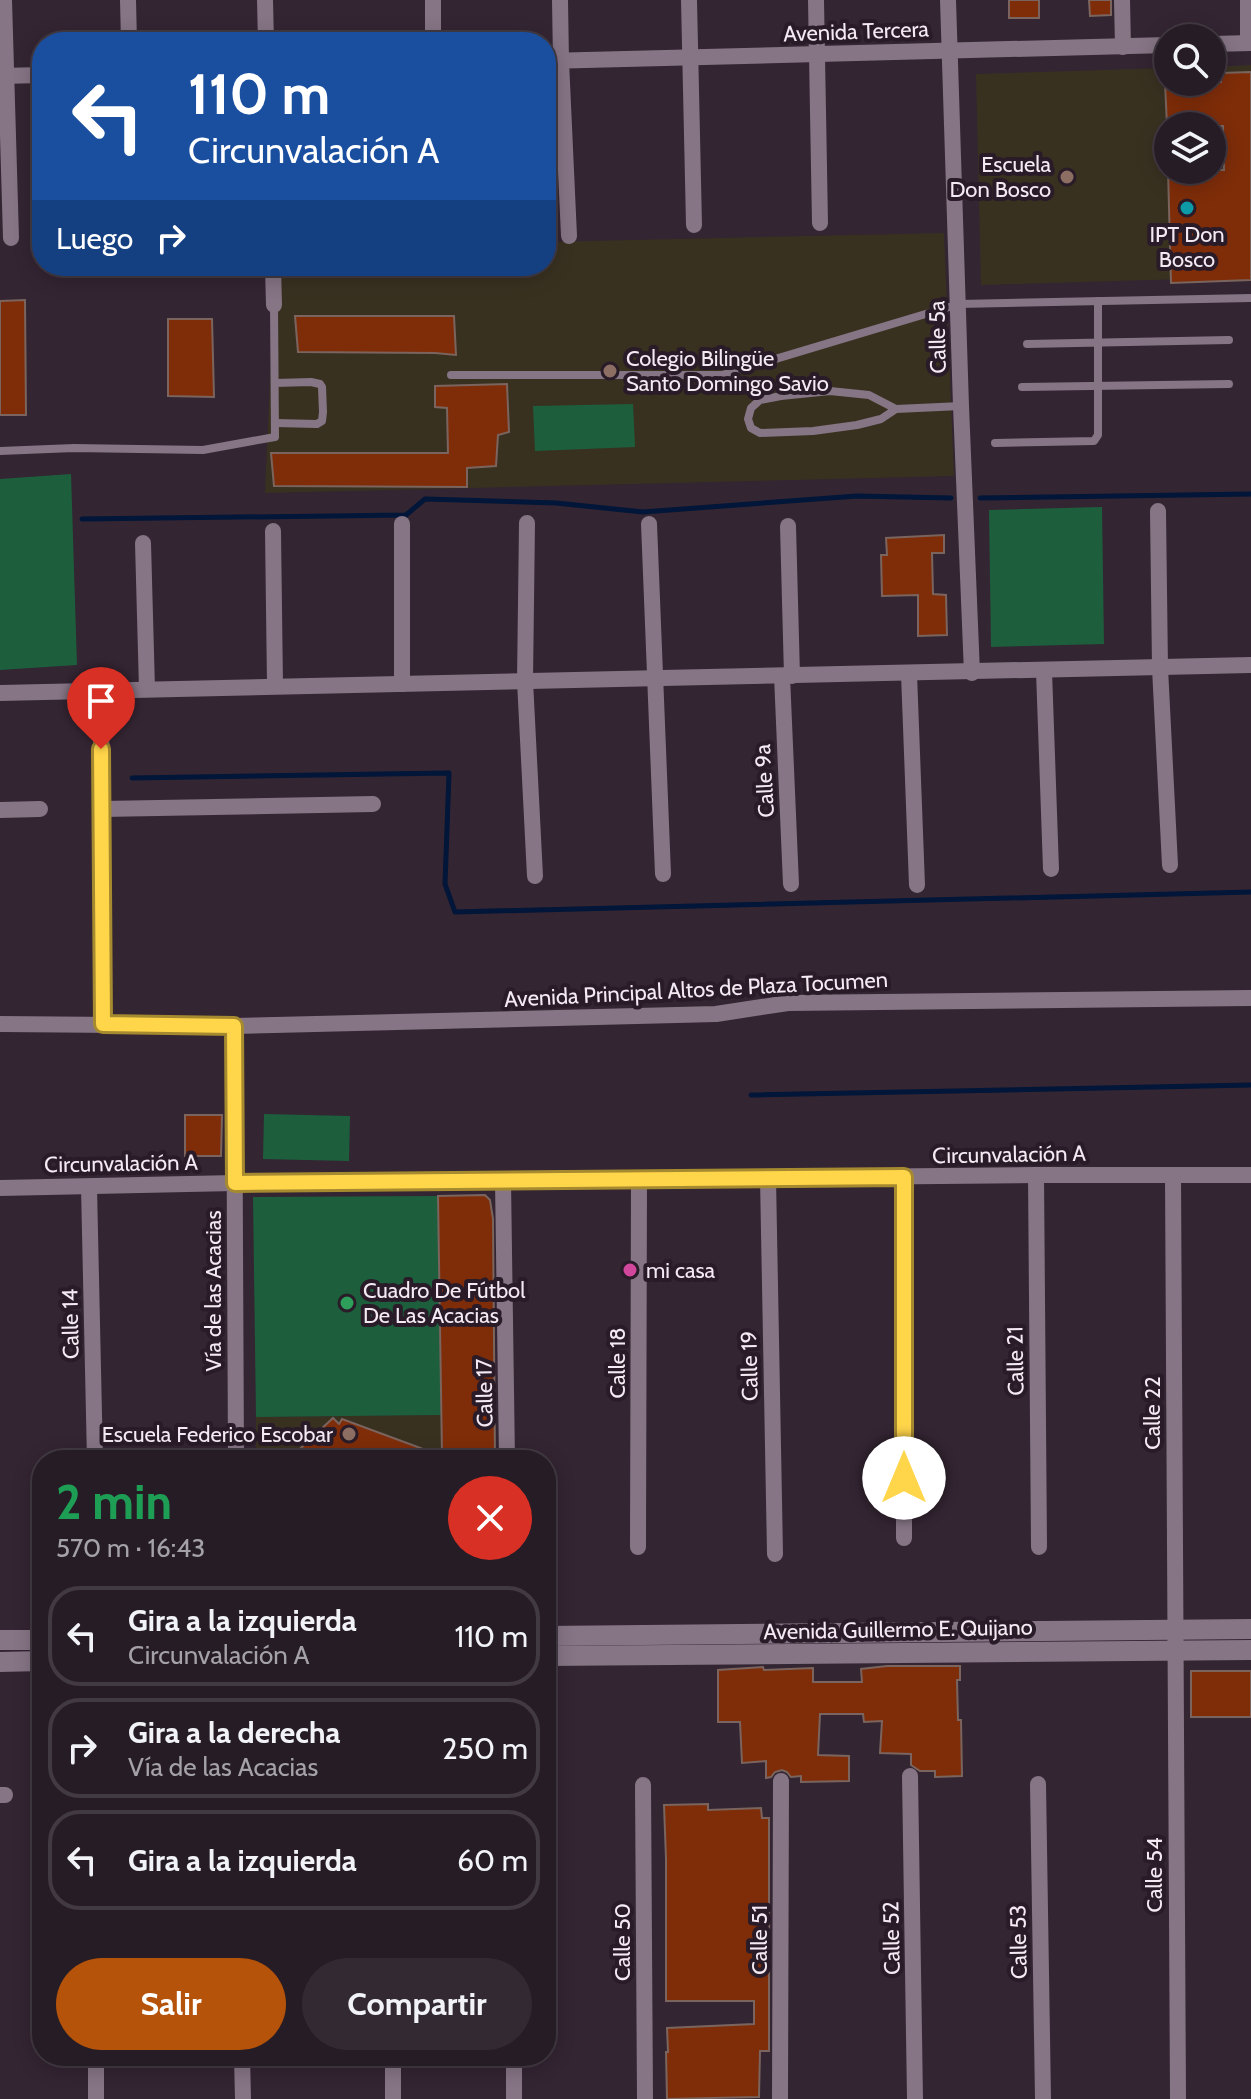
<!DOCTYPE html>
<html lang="es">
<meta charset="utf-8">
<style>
body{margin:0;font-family:Cabin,sans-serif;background:#322932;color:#f1f3f6;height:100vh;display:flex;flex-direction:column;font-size:30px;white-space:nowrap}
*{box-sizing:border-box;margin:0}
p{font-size:26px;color:#a4a1a7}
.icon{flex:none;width:44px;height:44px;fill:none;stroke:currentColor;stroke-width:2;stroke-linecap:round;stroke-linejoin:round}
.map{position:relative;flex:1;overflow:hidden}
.details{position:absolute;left:32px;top:1450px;width:524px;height:616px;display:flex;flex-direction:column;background:#261c26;border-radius:32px;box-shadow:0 4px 20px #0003,0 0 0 2px #423a43}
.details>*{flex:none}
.banner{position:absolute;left:32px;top:32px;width:524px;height:244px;border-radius:32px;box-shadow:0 4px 20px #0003,0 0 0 2px #423a43;background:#1a4fa0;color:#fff;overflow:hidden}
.fabs{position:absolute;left:1154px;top:24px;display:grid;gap:16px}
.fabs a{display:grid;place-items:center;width:72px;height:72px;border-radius:50%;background:#261c26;box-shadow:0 4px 20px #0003,0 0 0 2px #423a43;font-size:40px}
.pin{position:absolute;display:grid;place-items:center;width:68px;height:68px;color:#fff;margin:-82px -34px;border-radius:50% 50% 50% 0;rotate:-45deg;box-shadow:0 0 8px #0007}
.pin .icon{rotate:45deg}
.me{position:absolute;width:88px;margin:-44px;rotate:0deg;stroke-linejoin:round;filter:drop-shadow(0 0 6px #0008)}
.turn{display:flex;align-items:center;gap:28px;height:168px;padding:0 24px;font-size:36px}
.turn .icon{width:104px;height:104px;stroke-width:2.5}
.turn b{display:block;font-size:56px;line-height:68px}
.then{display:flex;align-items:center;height:76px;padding:0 24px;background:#0003;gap:16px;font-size:30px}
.round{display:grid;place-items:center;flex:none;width:84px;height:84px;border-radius:42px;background:#322932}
.headline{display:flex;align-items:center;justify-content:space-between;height:136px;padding:0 24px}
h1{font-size:48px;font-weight:700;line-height:60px;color:#1e9e55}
.action{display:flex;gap:16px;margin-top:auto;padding:16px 24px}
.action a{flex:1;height:92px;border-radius:48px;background:#b45309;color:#fff;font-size:32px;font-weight:700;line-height:92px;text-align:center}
.action a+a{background:#322932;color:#f1f3f6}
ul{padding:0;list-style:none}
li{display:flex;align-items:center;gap:24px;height:100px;margin:0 16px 12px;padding:0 8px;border:4px solid #423a43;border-radius:32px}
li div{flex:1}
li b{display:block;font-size:30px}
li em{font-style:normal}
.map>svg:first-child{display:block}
.education{fill:#393120;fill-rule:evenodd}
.green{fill:#1d5f3d}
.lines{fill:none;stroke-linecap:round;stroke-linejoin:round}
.stream{stroke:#011638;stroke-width:5}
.building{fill:#7f2d09;stroke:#7a645d;stroke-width:2}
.service{stroke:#867585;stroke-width:8}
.minor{stroke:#867585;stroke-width:16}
.tertiary{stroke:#867585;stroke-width:20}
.route-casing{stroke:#a68a30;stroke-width:20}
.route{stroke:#ffd54a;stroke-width:14}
.education-dot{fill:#8d6e63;stroke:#291b28;stroke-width:3}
.culture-dot{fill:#0f9aa8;stroke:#291b28;stroke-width:3}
.hotel-dot{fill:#d1479c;stroke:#291b28;stroke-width:3}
.leisure-dot{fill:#2e9e5b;stroke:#291b28;stroke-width:3}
.labels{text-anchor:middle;stroke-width:8;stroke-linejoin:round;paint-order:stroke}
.street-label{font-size:22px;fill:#f4eaf3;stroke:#291b28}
.poi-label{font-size:22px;fill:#f4eaf3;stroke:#291b28;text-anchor:start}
</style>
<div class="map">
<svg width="1251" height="2099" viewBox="0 0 1251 2099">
<rect width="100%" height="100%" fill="#332532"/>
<g class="education">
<path d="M1251,65v212l-270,8 -5,-211 192,-6v14h44v-15zM1168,126h44v44h-44z"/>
<polygon points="944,233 954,476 265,493 275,266 546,266 546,242"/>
<polygon points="441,1415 442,1460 256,1460 256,1417"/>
</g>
<g class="green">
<polygon points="633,404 635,447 535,451 533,406"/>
<polygon points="71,474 77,665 0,670 0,479"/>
<polygon points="1102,507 1104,644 991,647 989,510"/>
<polygon points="264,1114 350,1116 349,1161 263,1159"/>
<polygon points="438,1196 441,1415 256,1417 253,1197"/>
</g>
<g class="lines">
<g class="stream">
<polyline points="980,498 1251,494"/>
<polyline points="82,519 406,515 425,499 556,503 643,512 857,496 951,498"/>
<polyline points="132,778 449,773 445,884 455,912 1251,892"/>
<polyline points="751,1095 1251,1085"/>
</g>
</g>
<g class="building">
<rect x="1009" y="0" width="30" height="18"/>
<polygon points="1089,0 1111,0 1111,15 1090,16"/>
<polygon points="1251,72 1251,280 1171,283 1168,170 1224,170 1223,126 1167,126 1165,82 1221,82 1221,73"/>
<polygon points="25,300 26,415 0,415 0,301"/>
<polygon points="295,316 454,316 456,355 435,353 298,352"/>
<polygon points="168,319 212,319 214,397 168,396"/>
<polygon points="507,384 509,432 498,435 496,466 467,468 467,487 274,486 271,453 448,453 447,408 435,407 435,386"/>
<polygon points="944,535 944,553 932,553 933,594 946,595 947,635 918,636 918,595 882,596 881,555 887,555 886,538"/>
<polygon points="185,1115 222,1115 221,1156 185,1156"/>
<polygon points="485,1195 490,1200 493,1219 495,1460 359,1460 343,1454 336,1460 288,1460 333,1418 339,1424 342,1419 442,1456 438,1196"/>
<polygon points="887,1666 960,1666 960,1680 957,1680 958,1720 961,1720 962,1776 935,1777 935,1771 920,1771 911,1765 911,1754 880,1753 882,1721 864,1722 863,1714 820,1714 818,1755 849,1756 849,1781 801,1782 801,1776 791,1777 787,1772 782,1770 775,1772 771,1777 766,1778 766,1761 742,1763 740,1722 718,1722 718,1670 763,1667 764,1670 813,1668 813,1682 862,1682 861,1669"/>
<rect x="1191" y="1671" width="60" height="46"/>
<polygon points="708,1804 708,1810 761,1808 762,1818 769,1818 769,2051 760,2051 759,2097 667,2099 666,2052 668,2052 667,2028 754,2024 754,2001 666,2001 666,1859 664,1805"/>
</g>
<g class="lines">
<g class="service">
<polyline points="1027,344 1229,340"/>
<polyline points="451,375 722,375 959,304 1251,298"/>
<polyline points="275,383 311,382 320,384 322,387 323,412 322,421 317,424 276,423"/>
<polyline points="1022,387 1229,384"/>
<polyline points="896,409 881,419 857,425 813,431 760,433 751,428 748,419 751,408 760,400 781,396 830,391 869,395 896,409 961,406"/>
<polyline points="995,443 1094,441 1098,435 1098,301"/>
<polyline points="0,451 74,448 203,450 275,437 274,305"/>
</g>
<g class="minor">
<polyline points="4,0 11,238"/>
<polyline points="128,0 129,42"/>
<polyline points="265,0 266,42"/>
<polyline points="433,0 433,42"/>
<polyline points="560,0 561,61 569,236"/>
<polyline points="689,0 694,225"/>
<polyline points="816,0 820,223"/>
<polyline points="948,0 961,406 972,673"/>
<polyline points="1122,0 1123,47"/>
<polyline points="1248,0 1248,43"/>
<polyline points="1212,44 1251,43"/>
<polyline points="546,61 1168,45"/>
<polyline points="0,76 42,75"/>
<polyline points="273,266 274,305"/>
<polyline points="1158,511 1160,668 1170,865"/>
<polyline points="527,523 525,681 535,876"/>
<polyline points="649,524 663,874"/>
<polyline points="788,526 792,676"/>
<polyline points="273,531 275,686"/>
<polyline points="143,543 147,689"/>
<polyline points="1044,671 1051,869"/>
<polyline points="909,674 917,885"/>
<polyline points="782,676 791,884"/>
<polyline points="402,684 402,524"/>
<polyline points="101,690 103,1024"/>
<path d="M0,693c417,-12 834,-17 1251,-28"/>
<polyline points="102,809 373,804"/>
<polyline points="0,810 40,809"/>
<polyline points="0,1024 234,1026 716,1014 788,1003 1251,998"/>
<polyline points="234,1026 236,1460"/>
<polyline points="1036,1175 1039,1547"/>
<polyline points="1173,1175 1178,2099"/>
<polyline points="904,1177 904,1538"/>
<polyline points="768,1178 775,1554"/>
<polyline points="503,1181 507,1460"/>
<polyline points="89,1187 95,1460"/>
<polyline points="0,1188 235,1183 1036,1175 1251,1175"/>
<polyline points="638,1547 639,1179"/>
<polyline points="910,1776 915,2099"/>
<polyline points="1038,1784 1043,2099"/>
<polyline points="643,1785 645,2099"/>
<polyline points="0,1795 5,1795"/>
<polyline points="96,2056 96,2099"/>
<polyline points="242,2056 243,2099"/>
<polyline points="393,2056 393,2099"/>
<polyline points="514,2056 514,2099"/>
<polyline points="780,2099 781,1781"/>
</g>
<g class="tertiary">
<polyline points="546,1636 1251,1629"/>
<polyline points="0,1640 42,1640"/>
<polyline points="546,1656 1251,1650"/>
<polyline points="0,1662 42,1661"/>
</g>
</g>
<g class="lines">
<defs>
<polyline id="route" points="101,749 103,1024 234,1026 235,1183 904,1177 904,1478"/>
</defs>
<use href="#route" class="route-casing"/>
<use href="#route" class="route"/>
</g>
<g class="education-dot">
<circle cx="1067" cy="177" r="8"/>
<circle cx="610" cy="371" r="8"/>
<circle cx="349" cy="1434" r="8"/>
</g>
<circle class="culture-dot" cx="1187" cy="208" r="8"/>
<circle class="hotel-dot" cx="630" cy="1270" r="8"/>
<circle class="leisure-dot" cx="347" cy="1303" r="8"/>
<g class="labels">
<g class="street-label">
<text transform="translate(856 31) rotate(-2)" y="8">Avenida Tercera</text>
<text transform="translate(937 337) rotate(-91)" y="8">Calle 5a</text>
<text transform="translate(764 781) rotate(-93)" y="8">Calle 9a</text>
<text transform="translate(696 989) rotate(-3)" y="8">Avenida Principal Altos de Plaza Tocumen</text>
<text transform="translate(1009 1154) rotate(-1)" y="8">Circunvalación A</text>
<text transform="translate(121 1163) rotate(-1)" y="8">Circunvalación A</text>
<text transform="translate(213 1291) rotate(-90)" y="8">Vía de las Acacias</text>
<text transform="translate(70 1324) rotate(-91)" y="8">Calle 14</text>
<text transform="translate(1015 1361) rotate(-91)" y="8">Calle 21</text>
<text transform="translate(617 1363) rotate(-90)" y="8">Calle 18</text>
<text transform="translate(749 1366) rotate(-91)" y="8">Calle 19</text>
<text transform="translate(484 1393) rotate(-91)" y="8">Calle 17</text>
<text transform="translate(1152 1413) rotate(-90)" y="8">Calle 22</text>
<text transform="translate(898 1629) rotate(-1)" y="8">Avenida Guillermo E. Quijano</text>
<text transform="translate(1154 1875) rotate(-90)" y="8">Calle 54</text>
<text transform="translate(891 1938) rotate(-91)" y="8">Calle 52</text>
<text transform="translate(759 1940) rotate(-90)" y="8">Calle 51</text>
<text transform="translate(622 1942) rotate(-90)" y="8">Calle 50</text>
<text transform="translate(1018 1942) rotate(-91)" y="8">Calle 53</text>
</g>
<g class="poi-label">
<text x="1051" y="172" text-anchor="end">Escuela<tspan x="1051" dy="25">Don Bosco</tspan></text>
<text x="1187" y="242" text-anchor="middle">IPT Don<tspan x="1187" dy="25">Bosco</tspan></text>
<text x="626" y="366">Colegio Bilingüe<tspan x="626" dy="25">Santo Domingo Savio</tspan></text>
<text x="646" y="1278">mi casa</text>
<text x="363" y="1298">Cuadro De Fútbol<tspan x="363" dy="25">De Las Acacias</tspan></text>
<text x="333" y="1442" text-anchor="end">Escuela Federico Escobar</text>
</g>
</g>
</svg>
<div class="fabs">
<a><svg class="icon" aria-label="search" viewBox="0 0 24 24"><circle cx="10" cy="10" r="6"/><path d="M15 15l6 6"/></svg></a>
<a><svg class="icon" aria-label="layers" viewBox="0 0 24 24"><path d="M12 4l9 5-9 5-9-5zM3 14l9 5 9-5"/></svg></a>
</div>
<div class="pin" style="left:101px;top:749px;background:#d93025"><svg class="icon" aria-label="arrive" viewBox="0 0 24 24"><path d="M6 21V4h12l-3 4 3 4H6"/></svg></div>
<svg class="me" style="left:904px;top:1478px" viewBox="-20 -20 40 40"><circle r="19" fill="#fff"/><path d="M0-13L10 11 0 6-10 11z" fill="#ffd54a"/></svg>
<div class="banner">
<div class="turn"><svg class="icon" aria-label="left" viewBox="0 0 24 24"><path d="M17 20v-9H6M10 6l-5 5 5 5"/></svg><div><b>110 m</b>Circunvalación A</div></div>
<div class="then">Luego<svg class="icon" aria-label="right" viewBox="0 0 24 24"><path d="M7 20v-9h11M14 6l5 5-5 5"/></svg></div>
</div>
<section class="details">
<div class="headline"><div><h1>2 min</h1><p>570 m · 16:43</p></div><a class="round" style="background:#d93025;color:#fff"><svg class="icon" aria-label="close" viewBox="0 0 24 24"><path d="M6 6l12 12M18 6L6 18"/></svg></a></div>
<ul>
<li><svg class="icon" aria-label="left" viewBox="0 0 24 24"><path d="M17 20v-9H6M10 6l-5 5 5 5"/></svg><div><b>Gira a la izquierda</b><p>Circunvalación A</p></div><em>110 m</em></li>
<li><svg class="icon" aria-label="right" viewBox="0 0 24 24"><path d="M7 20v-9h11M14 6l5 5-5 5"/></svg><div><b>Gira a la derecha</b><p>Vía de las Acacias</p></div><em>250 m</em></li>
<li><svg class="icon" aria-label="left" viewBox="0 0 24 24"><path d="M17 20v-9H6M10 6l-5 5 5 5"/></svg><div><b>Gira a la izquierda</b></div><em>60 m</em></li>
</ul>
<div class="action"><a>Salir</a><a>Compartir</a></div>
</section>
</div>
